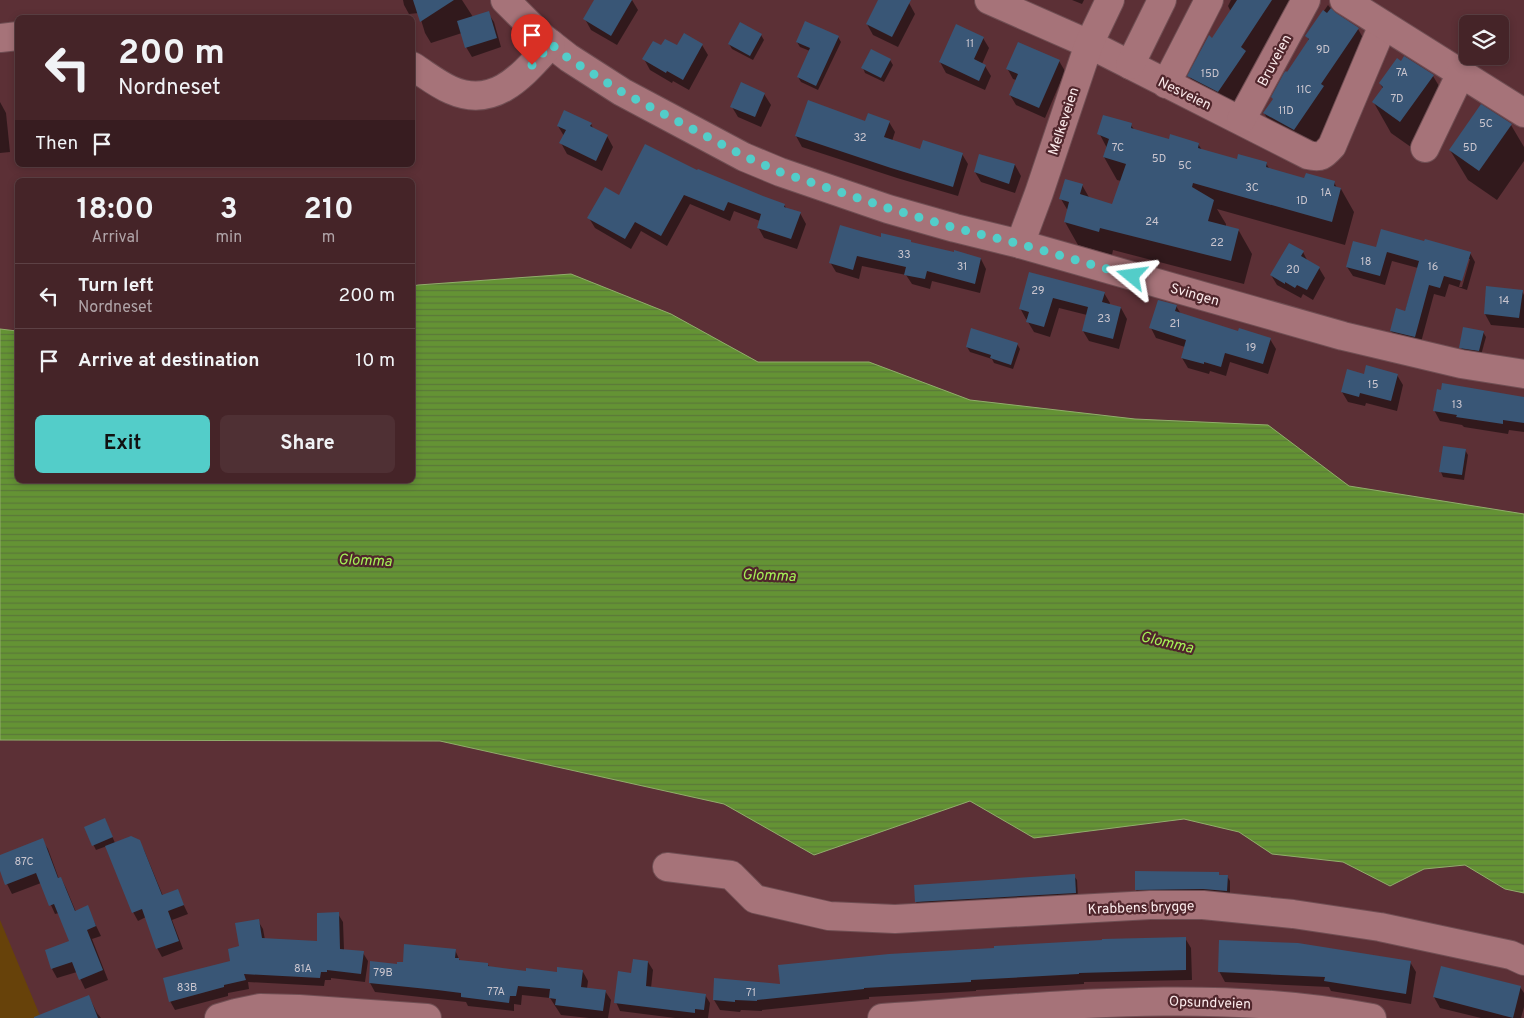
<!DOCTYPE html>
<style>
body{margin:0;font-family:Overpass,sans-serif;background:#4f3034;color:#f1f3f6;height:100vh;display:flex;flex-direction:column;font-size:19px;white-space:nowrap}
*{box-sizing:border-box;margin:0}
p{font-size:16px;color:#b0a4a8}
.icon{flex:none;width:28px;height:28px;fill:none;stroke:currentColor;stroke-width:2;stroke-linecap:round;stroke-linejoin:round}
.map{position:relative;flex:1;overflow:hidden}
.side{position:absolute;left:15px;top:178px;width:400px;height:305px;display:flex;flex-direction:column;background:#452428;border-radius:8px;box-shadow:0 2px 8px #0003,0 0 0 1px #5d4145}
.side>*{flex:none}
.guide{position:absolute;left:15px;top:15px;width:400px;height:152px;border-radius:8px;box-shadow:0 2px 8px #0003,0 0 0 1px #5d4145;background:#452428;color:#f1f3f6;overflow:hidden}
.tools{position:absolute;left:1459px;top:15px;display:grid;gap:10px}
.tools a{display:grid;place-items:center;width:50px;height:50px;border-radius:8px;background:#452428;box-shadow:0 2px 8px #0003,0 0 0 1px #5d4145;font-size:25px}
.pin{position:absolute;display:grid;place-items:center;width:42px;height:42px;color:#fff;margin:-51px -21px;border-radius:50% 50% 50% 0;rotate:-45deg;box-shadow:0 0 5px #0007}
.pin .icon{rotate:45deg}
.me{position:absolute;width:55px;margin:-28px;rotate:286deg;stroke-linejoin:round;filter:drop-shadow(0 0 4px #0008)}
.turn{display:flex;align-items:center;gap:18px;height:105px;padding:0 20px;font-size:22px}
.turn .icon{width:65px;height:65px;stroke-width:2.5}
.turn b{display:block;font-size:35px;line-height:42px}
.then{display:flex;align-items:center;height:48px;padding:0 20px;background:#0003;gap:10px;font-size:19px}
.eta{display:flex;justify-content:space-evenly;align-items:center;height:85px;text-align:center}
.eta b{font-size:30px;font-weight:700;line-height:35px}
.cta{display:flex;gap:10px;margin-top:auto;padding:10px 20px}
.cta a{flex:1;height:58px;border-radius:8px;background:#53cdc9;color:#111;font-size:20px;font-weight:700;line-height:58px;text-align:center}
.cta a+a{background:#4f3034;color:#f1f3f6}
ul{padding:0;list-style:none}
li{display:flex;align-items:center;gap:15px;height:65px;padding:0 20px;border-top:1px solid #5d4145}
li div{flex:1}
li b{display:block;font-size:19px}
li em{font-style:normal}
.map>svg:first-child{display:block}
.green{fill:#67420a}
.water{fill:url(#water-rules);stroke:#91ad6b}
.shadow{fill:#0007;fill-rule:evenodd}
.building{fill:#395676}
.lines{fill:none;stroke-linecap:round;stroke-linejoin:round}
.minor-casing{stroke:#704e53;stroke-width:30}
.minor{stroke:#a67379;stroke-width:28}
.route{stroke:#53cdc9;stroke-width:9;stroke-dasharray:0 16.2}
.labels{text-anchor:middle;stroke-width:4.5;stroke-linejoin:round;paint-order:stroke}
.number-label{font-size:11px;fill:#cac5ce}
.street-label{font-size:14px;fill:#fbeaeb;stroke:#50262c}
.water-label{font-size:15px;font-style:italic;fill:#a5f156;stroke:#50262c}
</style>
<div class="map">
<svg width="1524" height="1018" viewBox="0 0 1524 1018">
<defs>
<pattern id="water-rules" width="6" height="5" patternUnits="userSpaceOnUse" patternTransform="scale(1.25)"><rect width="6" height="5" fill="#649334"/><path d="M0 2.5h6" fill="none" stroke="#5b783a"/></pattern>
</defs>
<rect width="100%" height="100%" fill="#5c3036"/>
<polygon class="green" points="0,920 41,1018 0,1018"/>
<polygon class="water" points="571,274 671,314 758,362 869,362 970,400 1135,419 1268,425 1349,486 1524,514 1524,893 1505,889 1465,865 1424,869 1390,886 1343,862 1272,854 1239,832 1184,819 1034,838 970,801 814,855 724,804 440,741 0,740 0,329 17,331 18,480 412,480 413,286 418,285"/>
<g class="shadow">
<polygon points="403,0 462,0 473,17 488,13 494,22 501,47 472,57 466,47 462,33 431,43 425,33 419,13 409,14 404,5"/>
<polygon points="596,0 632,0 638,10 617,45 591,30 585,19"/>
<polygon points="879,0 902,0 909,3 915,14 898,47 873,35 867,24"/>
<polygon points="1072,0 1084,0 1082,4"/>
<polygon points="1231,0 1298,0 1231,113 1202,98 1189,76 1231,12 1228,6"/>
<polygon points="1328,5 1335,14 1358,29 1375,59 1311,160 1282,143 1264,113 1274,100 1288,73 1309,41 1307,36"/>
<polygon points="761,35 764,40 753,60 732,49 729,44"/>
<polygon points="838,37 841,42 818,90 801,82 798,77 810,51 800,47 797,42"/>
<polygon points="983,38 989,48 982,64 985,66 991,76 985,90 946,73 940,62"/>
<polygon points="702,45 708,55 689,90 673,81 672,83 650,70 644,59 662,47"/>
<polygon points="871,51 890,60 893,65 884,82 865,73 863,68"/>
<polygon points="1405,58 1433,76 1451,106 1418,152 1391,133 1374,103 1383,89 1380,83"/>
<polygon points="1059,61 1065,71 1045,118 1016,105 1010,95 1016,80 1013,79 1007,68"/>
<polygon points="764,94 771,105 761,127 738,117 732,107"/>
<polygon points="0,102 6,113 10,152 0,153"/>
<polygon points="808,102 866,123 889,122 895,132 892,141 921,151 962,154 968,164 958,196 897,178 802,147 796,136"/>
<polygon points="591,124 594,130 607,136 613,147 602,171 567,154 561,143 564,136 558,126"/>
<polygon points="1131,125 1135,131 1170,141 1198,144 1202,150 1237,160 1266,163 1270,170 1305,179 1334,182 1337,188 1341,189 1354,212 1345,245 1217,209 1226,224 1226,227 1239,231 1252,254 1244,284 1113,250 1112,255 1078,245 1065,222 1068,211 1061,199 1082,185 1090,199 1113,206 1121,181 1117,180 1104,157 1107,148 1099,133"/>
<polygon points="1511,125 1524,147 1524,161 1497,200 1468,180 1450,150"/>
<polygon points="980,155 1015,165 1021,176 1015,193 981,182 975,172"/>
<polygon points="698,172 784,205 787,209 800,213 806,224 797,249 764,238 758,227 760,221 734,211 730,221 690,204 667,246 641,231 631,249 595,228 589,218 620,197"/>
<polygon points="881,238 910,241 912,244 981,259 986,269 980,293 932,281 930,289 912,284 906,275 862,266 859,279 836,272 830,262"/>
<path d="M1425,243l45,10 5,9 -8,28 -18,-6 -4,13 -11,-3 -14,52 -23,-6 -6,-9 14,-19 13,-44 -26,-7 -7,24 -32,-9 -6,-9 30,-19zM1467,259h3l-8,28h-3z"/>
<polygon points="1303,252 1308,262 1319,268 1325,278 1313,300 1303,294 1301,298 1277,285 1271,275"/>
<polygon points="1030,273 1104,293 1110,303 1109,305 1121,308 1127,319 1119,349 1089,341 1083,331 1087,315 1059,308 1050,337 1034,332 1028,322 1028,320 1026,319 1020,308"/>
<polygon points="1522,291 1524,295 1524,328 1491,325 1485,314"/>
<polygon points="1176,306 1181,314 1239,332 1270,339 1276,349 1268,374 1230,362 1226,376 1210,371 1209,374 1188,368 1182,358 1185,347 1156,338 1151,328"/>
<polygon points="972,330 1017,344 1020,349 1013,369 994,363 992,359 970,352 967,347"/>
<polygon points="1483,332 1486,337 1481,355 1463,352 1461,347"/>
<polygon points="1364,375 1397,375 1403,385 1397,411 1366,403 1365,406 1348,402 1342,392"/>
<polygon points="1524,398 1524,432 1509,430 1508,434 1464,427 1462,425 1440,421 1434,410"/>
<polygon points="1465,450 1468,455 1464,480 1443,477 1441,472"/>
<polygon points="107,824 115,843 139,841 144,850 163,896 177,891 188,914 172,920 183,949 162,957 157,948 146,917 138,921 133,912 107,846 96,850 85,828"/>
<polygon points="42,840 48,849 59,879 61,878 66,888 76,912 87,907 101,936 92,939 108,980 85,989 77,972 57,978 52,969 71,942 59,913 55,914 41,883 12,894 7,884 0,867 0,856"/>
<polygon points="1074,876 1077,880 1078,898 919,907 916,902"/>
<polygon points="1219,876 1227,876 1230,881 1230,896 1139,895 1136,890"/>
<polygon points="338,914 343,922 344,950 363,953 368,961 365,982 331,978 331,980 325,980 324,986 248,982 249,989 228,993 228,996 175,1010 170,1001 232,962 258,921 263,929 265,940 318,943"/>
<polygon points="1185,938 1191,948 1192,980 1084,982 1084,984 976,990 976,991 869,997 869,999 762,1010 762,1011 741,1010 740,1012 720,1010 714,1000 781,985"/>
<polygon points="455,950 460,961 487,964 490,967 527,972 583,972 588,981 587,989 605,991 611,1000 608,1018 589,1018 561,1015 550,998 522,995 521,1005 514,1004 514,1011 468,1006 466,1002 375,992 370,983 398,966"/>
<polygon points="648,962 653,970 651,988 705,995 710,1003 708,1018 675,1018 620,1011 616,1002 632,974"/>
<polygon points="1410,962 1416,972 1411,1004 1331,991 1329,987 1225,982 1219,971"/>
<polygon points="1442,967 1520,987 1524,993 1524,1007 1521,1018 1481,1018 1440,1008 1434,997"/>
<polygon points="89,997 97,1013 101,1018 79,1018"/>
</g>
<g class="building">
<polygon points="413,0 454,0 420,22"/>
<polygon points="594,0 632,0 611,36 583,19"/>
<polygon points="878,0 911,0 892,37 866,24"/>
<polygon points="1237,0 1272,0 1241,47 1246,51 1218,92 1187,76 1209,35 1212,38"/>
<polygon points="1331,8 1336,13 1359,28 1321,84 1324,86 1294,130 1263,113 1273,99 1271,97 1284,73 1286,71 1287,72 1309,39 1305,36 1323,10 1327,13"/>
<polygon points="489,11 497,38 465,48 457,21"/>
<polygon points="805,21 839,36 816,86 797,77 810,48 796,42"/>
<polygon points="740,22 762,34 750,56 728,44"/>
<polygon points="956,24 984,37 974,59 986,65 979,81 939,62"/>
<polygon points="684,33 703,44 683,80 667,71 666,73 642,59 653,41 661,45 665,39 677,45"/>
<polygon points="1018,42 1060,60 1039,108 1009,95 1018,74 1006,69"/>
<polygon points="871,49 891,59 881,78 861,68"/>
<polygon points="1404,56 1434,75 1400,122 1372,102 1383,87 1379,83 1397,58 1401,61"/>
<polygon points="741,82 765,93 755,117 730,107"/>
<polygon points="808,100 865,121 868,113 890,121 884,137 920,149 923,140 963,153 953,187 891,168 795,136"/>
<polygon points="1481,104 1512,124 1479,171 1449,150"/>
<polygon points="564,110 592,123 590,126 608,135 596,161 559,143 566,130 557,126"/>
<polygon points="1103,115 1132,123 1131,128 1148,133 1169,139 1170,134 1199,143 1198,148 1237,159 1238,154 1267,162 1266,167 1304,178 1306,173 1335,181 1334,186 1341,188 1332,222 1193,183 1192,187 1214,200 1208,221 1239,229 1231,261 1100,228 1099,232 1064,222 1069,202 1059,199 1065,179 1083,184 1080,194 1112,204 1126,164 1103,157 1109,139 1097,134"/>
<polygon points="645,144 697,170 698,169 763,196 785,204 784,207 801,212 791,239 757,228 761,214 728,202 724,211 684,195 661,236 635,222 625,239 587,218 605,187 619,195"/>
<polygon points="979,154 1015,164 1009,184 974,172"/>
<polygon points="840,225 881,237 881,233 911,240 911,242 954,252 954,250 981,258 975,284 927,271 925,279 904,275 906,267 857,256 853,270 829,263"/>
<polygon points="1381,229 1424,241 1425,239 1471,252 1462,281 1444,276 1440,288 1429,285 1415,337 1390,331 1396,308 1405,311 1419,261 1387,252 1380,276 1346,267 1353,241 1376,247"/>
<polygon points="1289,243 1304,251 1301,256 1320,267 1307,290 1297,285 1295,288 1285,282 1285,284 1270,275"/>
<polygon points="1029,272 1105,292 1102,302 1121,307 1113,339 1082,331 1088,307 1053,298 1044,327 1026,322 1029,312 1019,309"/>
<polygon points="1486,286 1523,290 1519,318 1484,314"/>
<polygon points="1158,300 1177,305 1175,311 1238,331 1239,328 1271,338 1263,364 1225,353 1221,367 1204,362 1204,364 1181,358 1186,340 1149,328"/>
<polygon points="1463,327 1484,331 1479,351 1459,348"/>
<polygon points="971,328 1018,343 1011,365 990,358 991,355 966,347"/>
<polygon points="1366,365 1398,374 1391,401 1360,393 1359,397 1341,392 1347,369 1364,374"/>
<polygon points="1442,383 1524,397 1524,423 1503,420 1503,424 1456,417 1457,415 1433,411 1437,389 1441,390"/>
<polygon points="1443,446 1466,449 1462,475 1439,472"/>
<polygon points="105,818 113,837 92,846 84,827"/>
<polygon points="131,836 140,840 162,895 178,889 184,905 168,911 179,941 156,949 142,909 132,913 105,846"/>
<polygon points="43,838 58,878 61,877 75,911 88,905 96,926 87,930 103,970 79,980 72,962 51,969 45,950 69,941 54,904 49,906 36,873 5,885 0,871 0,855"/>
<polygon points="1135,871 1219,872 1219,875 1228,875 1227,891 1203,889 1135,890"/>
<polygon points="1075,874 1076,893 915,902 914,885"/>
<polygon points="339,912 340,949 364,951 361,974 327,970 327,972 321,972 320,978 244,974 246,980 224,985 224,987 169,1002 163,978 230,961 228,949 239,946 235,923 259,919 262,938 317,941 317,913"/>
<polygon points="1186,937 1186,970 1079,973 1079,974 971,980 971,982 864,988 864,989 757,1000 757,1001 735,1000 735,1002 713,1000 714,978 780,984 778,965 889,954 994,948 994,946 1102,940 1102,939"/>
<polygon points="1219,940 1298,943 1411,961 1406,994 1324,981 1325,977 1218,972"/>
<polygon points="404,944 456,949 455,958 459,958 459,960 488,963 488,966 526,971 526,968 557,972 557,967 583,970 581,987 606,990 603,1011 555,1005 556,999 549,998 550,989 518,986 516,996 510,996 509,1003 461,997 461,993 437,990 369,983 370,961 397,964 397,962 403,962"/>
<polygon points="633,959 648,961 646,986 706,994 704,1010 695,1009 695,1013 614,1003 618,971 631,973"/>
<polygon points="1441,966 1521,986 1513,1018 1433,997"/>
<polygon points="89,995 98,1018 34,1018 34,1017"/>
</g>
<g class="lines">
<defs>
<g id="minor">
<polyline points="505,0 542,37 569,58 622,92 744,157 780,172 888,209 955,228 1020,244 1343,336 1461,364 1524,374"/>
<path d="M989,0l100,44 219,111c13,3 15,1 24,-9l51,-121"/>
<polyline points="1344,0 1524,113"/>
<polyline points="0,38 18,36"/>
<polyline points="1130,65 1162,0"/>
<path d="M412,66c13,8 25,18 39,24 45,20 73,-17 100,-46"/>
<polyline points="1166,84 1209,0"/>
<polyline points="1241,120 1306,0"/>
<polyline points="1425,148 1461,73"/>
<polyline points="1020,244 1039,193 1089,44 1110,0"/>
<polyline points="667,867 731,875 755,899 829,916 895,919 1150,905 1203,905 1293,914 1380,927 1511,955 1524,961"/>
<polyline points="219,1018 236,1013 260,1008 299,1009 427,1018"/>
<path d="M882,1018c163,-11 328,-31 490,0"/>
</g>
</defs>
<use href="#minor" class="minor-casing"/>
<use href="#minor" class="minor"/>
</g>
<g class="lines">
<polyline class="route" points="532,65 551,44 568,58 622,92 744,156 780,172 888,208 955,228 1020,244 1132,276"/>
</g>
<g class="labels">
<g class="number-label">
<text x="970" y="47">11</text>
<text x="1323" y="53">9D</text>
<text x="1402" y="76">7A</text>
<text x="1210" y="77">15D</text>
<text x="1304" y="93">11C</text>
<text x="1397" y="102">7D</text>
<text x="1286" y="114">11D</text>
<text x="1486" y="127">5C</text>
<text x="860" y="141">32</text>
<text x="1118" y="151">7C</text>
<text x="1470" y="151">5D</text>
<text x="1159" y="162">5D</text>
<text x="1185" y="169">5C</text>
<text x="1252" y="191">3C</text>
<text x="1326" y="196">1A</text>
<text x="1302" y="204">1D</text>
<text x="1152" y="225">24</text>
<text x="1217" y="246">22</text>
<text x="904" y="258">33</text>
<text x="1366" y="265">18</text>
<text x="962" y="270">31</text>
<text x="1433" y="270">16</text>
<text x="1293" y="273">20</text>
<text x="1038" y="294">29</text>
<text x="1504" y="304">14</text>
<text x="1104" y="322">23</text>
<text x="1175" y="327">21</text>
<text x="1251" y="351">19</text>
<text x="1373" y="388">15</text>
<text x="1457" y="408">13</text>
<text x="24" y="865">87C</text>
<text x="303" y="972">81A</text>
<text x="383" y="976">79B</text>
<text x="187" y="991">83B</text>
<text x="496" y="995">77A</text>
<text x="751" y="996">71</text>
</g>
<g class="street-label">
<text transform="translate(1274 60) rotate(-62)" y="5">Bruveien</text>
<text transform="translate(1185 93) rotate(26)" y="5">Nesveien</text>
<text transform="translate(1063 121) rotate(-72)" y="5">Melkeveien</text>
<text transform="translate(1195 294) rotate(16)" y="5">Svingen</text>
<text transform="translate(1141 907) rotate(-2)" y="5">Krabbens brygge</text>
<text transform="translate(1210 1002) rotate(2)" y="5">Opsundveien</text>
</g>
<g class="water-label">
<text transform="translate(365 560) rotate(2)" y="5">Glomma</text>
<text transform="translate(769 575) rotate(2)" y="5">Glomma</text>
<text transform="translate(1167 642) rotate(13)" y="5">Glomma</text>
</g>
</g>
</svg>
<div class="tools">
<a><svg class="icon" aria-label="layers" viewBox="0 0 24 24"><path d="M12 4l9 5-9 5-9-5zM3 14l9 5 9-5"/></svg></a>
</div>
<div class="pin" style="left:532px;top:65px;background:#d93025"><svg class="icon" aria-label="arrive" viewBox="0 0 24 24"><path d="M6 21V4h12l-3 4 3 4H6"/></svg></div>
<svg class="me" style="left:1132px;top:276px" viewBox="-20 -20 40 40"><path d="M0-17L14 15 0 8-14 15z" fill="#53cdc9" stroke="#fff" stroke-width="4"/></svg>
<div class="guide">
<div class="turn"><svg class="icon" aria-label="left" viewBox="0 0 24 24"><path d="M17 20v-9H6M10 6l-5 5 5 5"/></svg><div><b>200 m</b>Nordneset</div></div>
<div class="then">Then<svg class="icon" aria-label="arrive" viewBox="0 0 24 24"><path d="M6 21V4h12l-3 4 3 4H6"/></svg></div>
</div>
<section class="side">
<div class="eta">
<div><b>18:00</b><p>Arrival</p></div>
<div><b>3</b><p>min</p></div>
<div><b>210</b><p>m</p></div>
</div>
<ul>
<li><svg class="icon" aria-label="left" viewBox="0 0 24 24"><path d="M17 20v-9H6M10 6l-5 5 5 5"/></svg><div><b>Turn left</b><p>Nordneset</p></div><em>200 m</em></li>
<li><svg class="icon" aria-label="arrive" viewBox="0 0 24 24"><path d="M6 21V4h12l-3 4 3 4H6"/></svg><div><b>Arrive at destination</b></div><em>10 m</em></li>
</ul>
<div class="cta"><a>Exit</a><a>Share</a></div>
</section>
</div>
